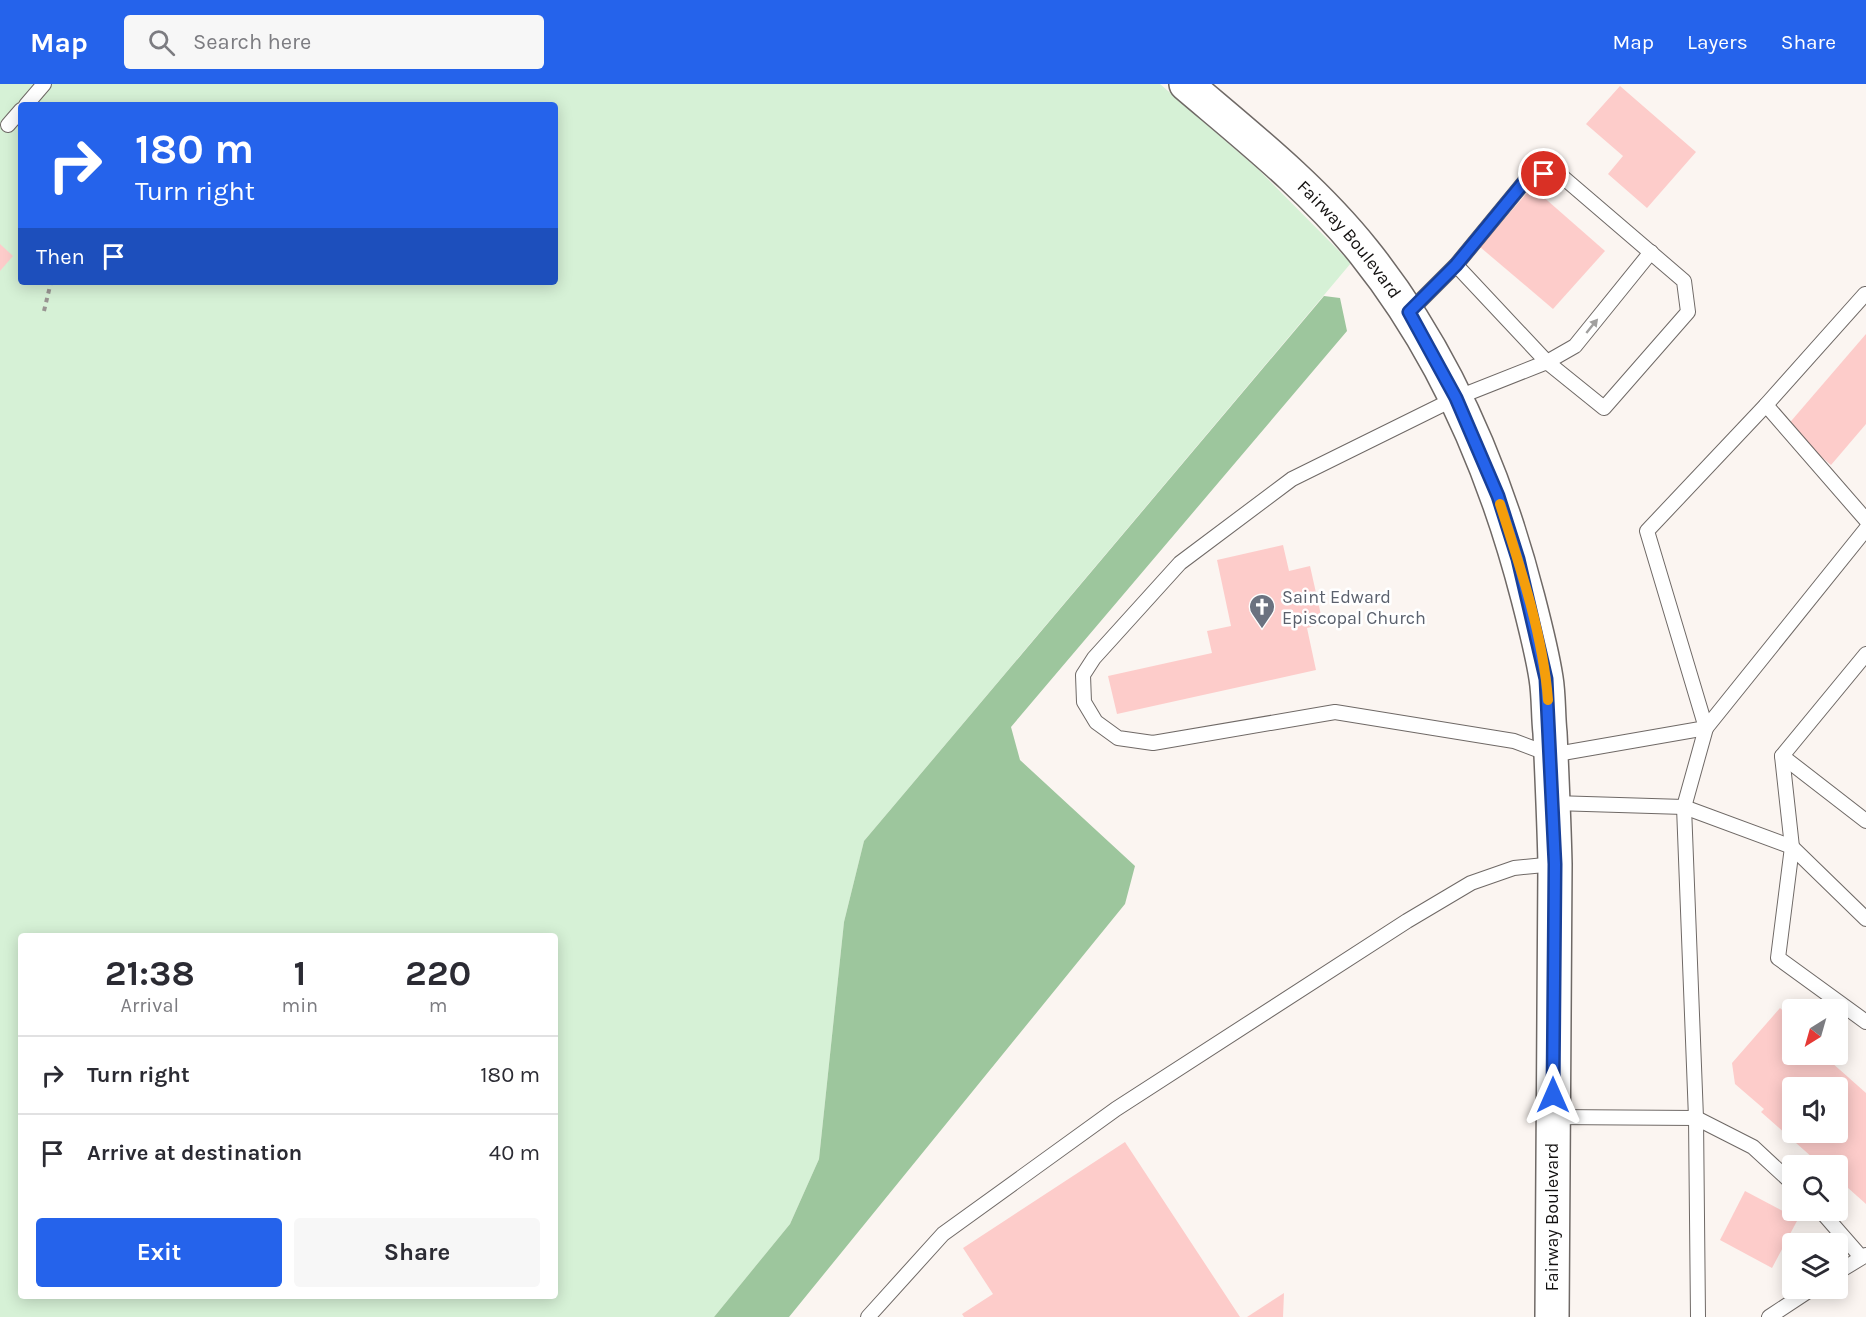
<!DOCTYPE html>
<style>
body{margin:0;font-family:Karla,sans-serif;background:#f7f7f7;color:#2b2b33;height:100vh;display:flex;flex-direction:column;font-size:22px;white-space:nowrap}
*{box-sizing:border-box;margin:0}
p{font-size:20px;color:#7c7c81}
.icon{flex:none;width:33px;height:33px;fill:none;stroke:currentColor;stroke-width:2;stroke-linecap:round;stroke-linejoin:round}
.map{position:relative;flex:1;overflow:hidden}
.details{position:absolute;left:18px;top:849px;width:540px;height:366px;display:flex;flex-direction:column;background:#fff;border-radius:6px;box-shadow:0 3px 15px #0003}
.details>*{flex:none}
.banner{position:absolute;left:18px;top:18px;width:540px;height:183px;border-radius:6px;box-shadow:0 3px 15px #0003;background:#2563eb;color:#fff;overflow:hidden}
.needle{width:39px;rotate:217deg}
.fabs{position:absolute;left:1782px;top:915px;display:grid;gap:12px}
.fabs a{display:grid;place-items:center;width:66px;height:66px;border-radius:6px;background:#fff;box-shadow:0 3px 15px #0003;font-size:30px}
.pin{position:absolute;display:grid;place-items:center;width:51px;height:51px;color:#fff;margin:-26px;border:3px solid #fff;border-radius:50%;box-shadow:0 2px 6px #0007}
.me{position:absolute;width:66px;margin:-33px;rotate:0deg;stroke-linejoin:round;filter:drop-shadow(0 0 4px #0008)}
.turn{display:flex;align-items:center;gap:21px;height:126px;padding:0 18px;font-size:27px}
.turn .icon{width:78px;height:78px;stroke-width:2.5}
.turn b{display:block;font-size:42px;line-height:51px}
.then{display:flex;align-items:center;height:57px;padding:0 18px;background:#0003;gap:12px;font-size:22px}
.eta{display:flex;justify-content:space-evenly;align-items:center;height:102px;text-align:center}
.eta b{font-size:36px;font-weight:700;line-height:42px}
.primary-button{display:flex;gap:12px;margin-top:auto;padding:12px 18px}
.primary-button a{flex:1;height:69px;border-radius:6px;background:#2563eb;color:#fff;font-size:24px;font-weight:700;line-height:69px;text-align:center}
.primary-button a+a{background:#f7f7f7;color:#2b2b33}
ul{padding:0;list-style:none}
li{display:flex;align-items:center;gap:18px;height:78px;padding:0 18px;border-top:2px solid #e1e1e2}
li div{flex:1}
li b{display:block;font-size:22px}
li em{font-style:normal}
header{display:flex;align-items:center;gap:36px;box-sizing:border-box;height:84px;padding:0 30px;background:#2563eb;color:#fff}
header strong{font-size:28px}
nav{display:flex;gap:33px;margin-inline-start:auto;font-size:21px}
.search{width:420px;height:54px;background:#f7f7f7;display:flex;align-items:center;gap:15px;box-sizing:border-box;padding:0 21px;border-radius:6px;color:#7c7c81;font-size:22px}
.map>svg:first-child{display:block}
.green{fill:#d6f1d6;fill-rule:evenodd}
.forest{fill:#9dc69d}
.building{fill:#fdccca;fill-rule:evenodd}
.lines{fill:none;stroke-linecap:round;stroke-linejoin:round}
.lane-casing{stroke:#6f6966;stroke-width:16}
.secondary-casing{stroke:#6f6966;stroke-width:36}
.path{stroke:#999592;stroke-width:4;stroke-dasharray:4.5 4.5;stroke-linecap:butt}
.lane{stroke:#fff;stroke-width:14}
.secondary{stroke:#fff;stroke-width:33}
.oneway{fill:#a1a09f}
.route-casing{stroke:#184099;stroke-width:15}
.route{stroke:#2563eb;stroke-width:10}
.slow{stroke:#f59e0b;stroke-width:10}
.labels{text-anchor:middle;stroke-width:5;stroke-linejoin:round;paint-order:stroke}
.street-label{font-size:18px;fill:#131110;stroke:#fff}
.worship-label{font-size:18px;fill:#5b616d;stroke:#fff;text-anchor:start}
</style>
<header>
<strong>Map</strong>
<div class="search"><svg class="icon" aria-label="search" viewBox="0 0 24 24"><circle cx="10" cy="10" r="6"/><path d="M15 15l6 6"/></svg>Search here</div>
<nav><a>Map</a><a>Layers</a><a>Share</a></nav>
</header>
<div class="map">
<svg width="1866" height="1233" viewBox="0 0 1866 1233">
<rect width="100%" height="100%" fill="#fbf5f1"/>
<path class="green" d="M0,0h1160l98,85 93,94 -487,578 -20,81 -25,237 -29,65 -76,93h-714zM21,21h534v177h-534zM21,852h534v360h-534z"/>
<polygon class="forest" points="1324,212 1340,214 1347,247 1011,643 1020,676 1135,782 1125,820 789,1233 714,1233 790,1140 819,1075 844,838 864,757"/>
<g class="building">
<polygon points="1620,2 1696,68 1647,124 1608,90 1623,72 1586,40"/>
<polygon points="1532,103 1605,167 1553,225 1480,163"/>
<polygon points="0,160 13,172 0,187"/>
<polygon points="1866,250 1866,340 1831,381 1786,343"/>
<polygon points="1283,461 1289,487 1310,482 1323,540 1307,544 1316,586 1117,630 1108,592 1212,569 1207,547 1231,542 1217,476"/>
<path d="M1780,924l12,11v35h30l44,39v111l-28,-25v-13h-16l-61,-54 3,-3 -29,-25 -3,-21zM1792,1004h46v44h-46z"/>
<polygon points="1125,1058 1240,1233 964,1233 962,1230 993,1210 963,1164"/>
<polygon points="1745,1107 1798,1135 1772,1184 1720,1156"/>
<polygon points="1284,1209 1283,1233 1247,1233"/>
</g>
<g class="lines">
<defs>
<g id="lane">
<polyline points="26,21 44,0"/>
<polyline points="8,41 21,26"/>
<polyline points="1456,181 1547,278 1575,262 1651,168"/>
<polyline points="1409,228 1456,181 1530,91 1558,89 1684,197 1688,228 1604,324 1547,278 1456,314 1292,395 1180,479 1094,574 1083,591 1084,618 1096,638 1118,654 1153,659 1335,628 1514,657 1551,671 1706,644 1866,445"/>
<polyline points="1766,321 1865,210"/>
<polyline points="1866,570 1782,672 1792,763 1778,874 1866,938"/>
<polyline points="1782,672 1866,737"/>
<polyline points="1554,719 1684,723 1792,763 1866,835"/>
<polyline points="1553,1033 1696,1034 1753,1063 1792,1099"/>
<polyline points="1820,1126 1861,1173"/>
<polyline points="1838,1188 1866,1171"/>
<polyline points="868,1233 943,1150 1116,1025 1407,837 1471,799 1514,784 1555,780"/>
<polyline points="1698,1233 1696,1034 1684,723 1706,644 1647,447 1766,321 1866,436"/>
<polyline points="1769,1233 1813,1204"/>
</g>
<g id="secondary">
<path id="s1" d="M1186,0c61,52 127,104 178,168 81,101 132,222 164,346 7,27 14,54 18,80 3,18 2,37 4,55 2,44 4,87 5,131l-3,453"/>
</g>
</defs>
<use href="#lane" class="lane-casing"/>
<use href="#secondary" class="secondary-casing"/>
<polyline class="path" points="44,227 51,198"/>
<use href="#lane" class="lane"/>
<use href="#secondary" class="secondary"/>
</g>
<defs><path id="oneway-solid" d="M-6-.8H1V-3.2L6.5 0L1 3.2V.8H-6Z" transform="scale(1.5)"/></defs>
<use class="oneway" href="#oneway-solid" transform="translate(1592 242) rotate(-51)"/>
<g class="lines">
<defs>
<polyline id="route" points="1544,90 1530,91 1456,181 1409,228 1456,314 1498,412 1518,475 1546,595 1555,780 1553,1011"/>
</defs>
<use href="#route" class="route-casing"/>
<use href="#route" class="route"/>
<path class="slow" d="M1500,420c20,62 43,131 48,196"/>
</g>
<defs>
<symbol id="church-pin" viewBox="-11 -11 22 30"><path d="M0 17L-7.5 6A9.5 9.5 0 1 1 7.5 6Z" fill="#6b7280" stroke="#fff"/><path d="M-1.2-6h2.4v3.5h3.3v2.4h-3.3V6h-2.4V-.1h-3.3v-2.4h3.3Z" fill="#fff"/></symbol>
</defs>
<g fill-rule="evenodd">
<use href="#church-pin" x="1247" y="508" width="30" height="40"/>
</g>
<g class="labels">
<g class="street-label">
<text dy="6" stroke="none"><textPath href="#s1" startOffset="226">Fairway Boulevard</textPath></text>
<text transform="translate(1552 1133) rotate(-90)" y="6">Fairway Boulevard</text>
</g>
<g class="worship-label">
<text x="1282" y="519">Saint Edward<tspan x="1282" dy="21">Episcopal Church</tspan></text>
</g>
</g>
</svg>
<div class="fabs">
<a><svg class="needle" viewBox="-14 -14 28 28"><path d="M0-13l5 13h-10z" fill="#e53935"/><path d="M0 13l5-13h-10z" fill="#7c7c81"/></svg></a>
<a><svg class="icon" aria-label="sound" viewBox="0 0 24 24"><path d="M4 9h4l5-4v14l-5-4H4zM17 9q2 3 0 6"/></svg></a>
<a><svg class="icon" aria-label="search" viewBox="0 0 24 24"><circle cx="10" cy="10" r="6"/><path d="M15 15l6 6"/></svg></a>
<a><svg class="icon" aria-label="layers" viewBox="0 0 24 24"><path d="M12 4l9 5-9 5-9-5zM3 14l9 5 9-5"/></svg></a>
</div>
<div class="pin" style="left:1544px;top:90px;background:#d93025"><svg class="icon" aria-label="arrive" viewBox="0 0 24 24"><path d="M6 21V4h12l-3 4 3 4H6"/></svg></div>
<svg class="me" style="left:1553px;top:1011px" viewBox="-20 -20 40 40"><path d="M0-17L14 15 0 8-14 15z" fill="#2563eb" stroke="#fff" stroke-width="4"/></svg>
<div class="banner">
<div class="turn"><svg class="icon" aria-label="right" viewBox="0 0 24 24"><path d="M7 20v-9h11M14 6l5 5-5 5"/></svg><div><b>180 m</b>Turn right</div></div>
<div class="then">Then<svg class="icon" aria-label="arrive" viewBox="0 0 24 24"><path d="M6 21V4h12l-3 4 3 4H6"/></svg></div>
</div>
<section class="details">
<div class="eta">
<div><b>21:38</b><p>Arrival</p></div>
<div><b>1</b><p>min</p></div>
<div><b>220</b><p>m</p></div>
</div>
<ul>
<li><svg class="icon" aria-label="right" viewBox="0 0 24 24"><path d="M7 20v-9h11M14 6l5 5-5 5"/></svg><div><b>Turn right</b></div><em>180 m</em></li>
<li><svg class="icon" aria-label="arrive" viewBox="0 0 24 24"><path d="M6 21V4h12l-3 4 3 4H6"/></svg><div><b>Arrive at destination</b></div><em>40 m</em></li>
</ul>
<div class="primary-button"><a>Exit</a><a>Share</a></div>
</section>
</div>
